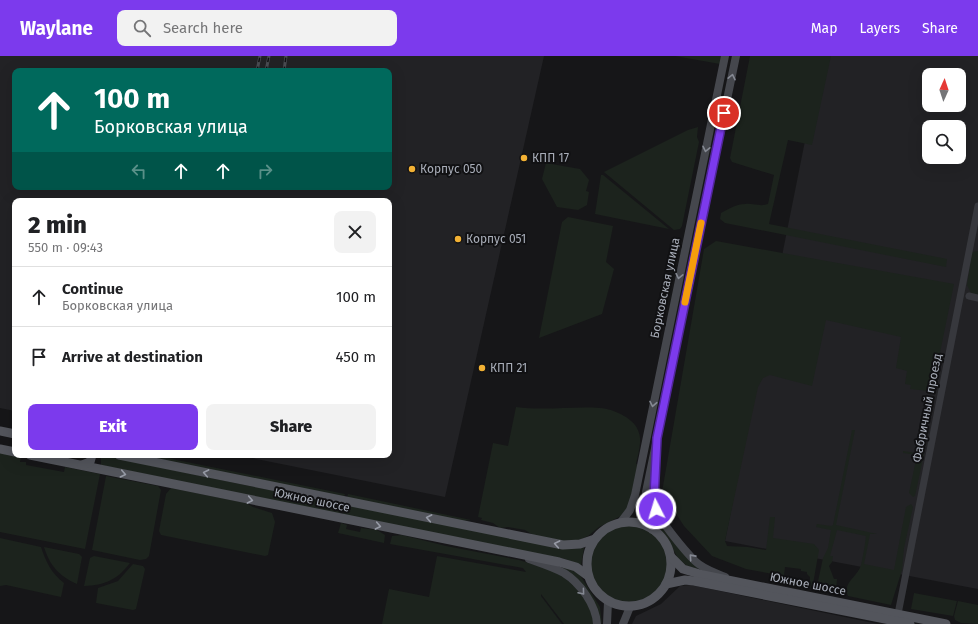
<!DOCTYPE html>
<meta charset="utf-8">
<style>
body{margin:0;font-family:"Fira Sans",sans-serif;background:#f2f2f2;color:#202124;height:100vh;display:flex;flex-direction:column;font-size:15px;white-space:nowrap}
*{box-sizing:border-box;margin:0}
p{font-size:13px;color:#757577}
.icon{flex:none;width:22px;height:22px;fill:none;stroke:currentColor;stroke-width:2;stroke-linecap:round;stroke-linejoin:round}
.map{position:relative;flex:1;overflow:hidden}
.panel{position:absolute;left:12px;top:142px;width:380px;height:260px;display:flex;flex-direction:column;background:#fff;border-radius:8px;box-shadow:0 4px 16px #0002}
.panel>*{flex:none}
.top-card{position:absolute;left:12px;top:12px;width:380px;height:122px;border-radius:8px;box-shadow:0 4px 16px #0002;background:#00695c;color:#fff;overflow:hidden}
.needle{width:26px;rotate:3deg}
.tools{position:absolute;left:922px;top:12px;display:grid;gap:8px}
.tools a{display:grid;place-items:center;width:44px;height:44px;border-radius:8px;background:#fff;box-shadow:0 4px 16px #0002;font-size:20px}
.pin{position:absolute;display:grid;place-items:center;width:34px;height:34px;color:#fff;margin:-17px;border:2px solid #fff;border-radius:50%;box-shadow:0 1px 4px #0007}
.me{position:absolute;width:44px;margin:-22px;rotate:355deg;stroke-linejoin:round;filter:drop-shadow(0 0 3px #0008)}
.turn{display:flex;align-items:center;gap:14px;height:84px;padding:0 16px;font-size:18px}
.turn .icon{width:52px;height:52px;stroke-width:2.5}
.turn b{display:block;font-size:28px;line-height:34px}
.lanes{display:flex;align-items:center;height:38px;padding:0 16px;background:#0003;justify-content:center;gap:20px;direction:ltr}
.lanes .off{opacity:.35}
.round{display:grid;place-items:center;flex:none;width:42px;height:42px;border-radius:8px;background:#f2f2f2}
.head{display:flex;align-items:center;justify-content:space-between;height:68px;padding:0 16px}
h1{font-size:24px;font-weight:800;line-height:30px}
.cta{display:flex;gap:8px;margin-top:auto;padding:8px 16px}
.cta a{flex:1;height:46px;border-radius:8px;background:#7c3aed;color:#fff;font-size:16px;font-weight:800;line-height:46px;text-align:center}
.cta a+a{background:#f2f2f2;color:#202124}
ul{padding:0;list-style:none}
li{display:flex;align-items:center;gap:12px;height:60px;padding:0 16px;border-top:1px solid #e0e0e0}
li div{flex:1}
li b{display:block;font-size:15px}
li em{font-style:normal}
header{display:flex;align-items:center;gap:24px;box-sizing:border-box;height:56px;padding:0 20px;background:#7c3aed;color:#fff}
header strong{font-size:19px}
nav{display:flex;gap:22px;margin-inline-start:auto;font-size:14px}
.search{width:280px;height:36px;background:#f2f2f2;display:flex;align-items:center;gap:10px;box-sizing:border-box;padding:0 14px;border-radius:8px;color:#757577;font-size:15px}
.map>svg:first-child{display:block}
.built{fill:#222225;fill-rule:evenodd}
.green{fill:#1c231d}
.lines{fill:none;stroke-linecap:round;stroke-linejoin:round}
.tertiary{stroke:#37383d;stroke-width:7}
.secondary{stroke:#45474d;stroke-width:8}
.primary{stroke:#53555c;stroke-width:9}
.rail-casing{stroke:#4a4c52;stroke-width:3}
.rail{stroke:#111113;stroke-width:1.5;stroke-dasharray:4.5;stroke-linecap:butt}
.oneway{stroke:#858993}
.oneway2{stroke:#979ba6}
.route-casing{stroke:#51269a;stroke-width:10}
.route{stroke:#7c3aed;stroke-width:7}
.slow{stroke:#f59e0b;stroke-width:7}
.poi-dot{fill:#f2b134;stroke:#111113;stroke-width:1.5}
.labels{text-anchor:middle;stroke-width:4;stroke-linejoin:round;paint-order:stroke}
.poi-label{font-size:12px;fill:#a8adb8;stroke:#111113;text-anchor:start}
.street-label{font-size:12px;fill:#a8adb8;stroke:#111113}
</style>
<header>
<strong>Waylane</strong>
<div class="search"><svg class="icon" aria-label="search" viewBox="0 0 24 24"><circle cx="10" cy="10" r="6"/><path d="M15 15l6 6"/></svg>Search here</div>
<nav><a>Map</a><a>Layers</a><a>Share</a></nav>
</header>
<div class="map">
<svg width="978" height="568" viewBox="0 0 978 568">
<rect width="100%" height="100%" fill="#161618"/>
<g class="built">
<path d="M0,0h544l-99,441 -208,-42h152v-254h-374v210l-15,-3zM15,15h374v116h-374z"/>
<path d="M822,0h156v533l-253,-48zM929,19h30v30h-30zM929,71h30v30h-30z"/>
<polygon points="691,529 878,568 632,568 636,560 661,548 680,530"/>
</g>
<g class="green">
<polygon points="675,0 721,0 720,8"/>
<path d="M750,0h81l-19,89 -24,-5 -19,84 178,35 -1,8 -221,-44 -5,-4 1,-6c7,-4 16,-9 24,-9 8,-1 15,3 23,0l6,-29 -42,-13 -2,-4z"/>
<polygon points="698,71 697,81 699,86 682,170 680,173 674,174 604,116 688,74"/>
<polygon points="546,107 580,113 589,124 586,135 589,136 587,149 578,154 557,151 542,123"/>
<polygon points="601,119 603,119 669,173 595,158"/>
<polygon points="568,161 613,170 606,206 614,213 602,258 539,282 562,166"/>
<polygon points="716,185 954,228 933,331 929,335 910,333 911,329 905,328 907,315 896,312 901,281 826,264 812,330 770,319 763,322 758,331 725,485 727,490 748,491 766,494 770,461 775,461 773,482 814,488 819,494 813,528 810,532 810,521 807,518 807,516 801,515 801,513 785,511 784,520 746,513 712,500 684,470 662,436 704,193"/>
<polygon points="978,195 978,239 971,237 967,229 972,196"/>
<path d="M516,351c28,4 56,-1 84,1 14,1 36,11 39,25 3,9 -1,22 -3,31l4,1 -11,40 -8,11 -22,11 -11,9 -13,6h-7l-35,-7 -8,-5 -17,-3 -8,1 -7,-5 -12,-3 1,-2 -4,-1 15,-74 15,3z"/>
<path d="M852,374h3l-19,95 41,9h-7l-6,30 30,6 12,-63 5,-3 2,3 -9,41 -2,22 -11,35 -43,-9c-6,-14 10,-19 13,-31 2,-9 4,-20 5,-29l-29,-6 -7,26h3l-1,6 -3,4 5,13h3l-1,11 -4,3 -15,-7 6,-28 5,-10 3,-18 -15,-3 1,-3 14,2 2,-1z"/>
<polygon points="903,395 924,398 915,440 913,441 909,437 917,399 903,397"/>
<polygon points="0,397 21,401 20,406 26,406 26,409 64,416 65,411 100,418 85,493 0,476"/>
<polygon points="135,399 152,399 345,438 344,441"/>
<polygon points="105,400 342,449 340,458 101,409 101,402"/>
<polygon points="106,420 158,430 161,434 149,500 146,503 140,504 92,494"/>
<polygon points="171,432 246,447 253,451 272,457 275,466 268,499 265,500 161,479 159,475 166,438"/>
<polygon points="348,438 471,464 463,465 347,442"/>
<polygon points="651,439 651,445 703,514 687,510 678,502 665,479 653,465 649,456"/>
<polygon points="345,449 565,493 584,492 581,509 565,503 343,459"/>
<polygon points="341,467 347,469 346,473 360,476 361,472 377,474 385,479 384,487 338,477"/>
<circle cx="629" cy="508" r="38"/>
<polygon points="402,479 446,490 519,504 558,516 574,530 586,545 590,552 595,568 564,568 541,538 541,540 562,568 382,568 389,533 429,541 437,500 526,516 523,512 390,488 392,480"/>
<path d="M0,482l41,9c5,15 10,26 23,36l-3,14 -55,-12 -6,1z"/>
<path d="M44,491l35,7 3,3 -5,27c-18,-8 -27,-18 -33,-37z"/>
<path d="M94,500l36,7c-13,17 -25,22 -46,23l6,-28z"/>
<polygon points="133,508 143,510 145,513 136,553 133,554 96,547 98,532 118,525"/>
<polygon points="560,510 570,512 580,519 600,551 602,568 565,514"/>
<polygon points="914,537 957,545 953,560 911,553"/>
<polygon points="958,545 978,549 978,568 961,567 955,564 954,560"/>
</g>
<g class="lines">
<g class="tertiary">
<polyline points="969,240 978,242"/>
<polyline points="898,558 978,150"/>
</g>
<g class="secondary">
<path d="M655,410c0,13 -3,29 1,43 4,12 29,42 39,52 8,8 19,11 30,16"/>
<polyline points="621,466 630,454 635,439 725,0"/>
<polyline points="652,474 645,453 646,436 736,0"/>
<path d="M529,503c11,4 24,8 35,14 16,10 32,32 33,51"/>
<polyline points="607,568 608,546"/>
<polyline points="623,568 630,551"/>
</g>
<g class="primary">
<polyline points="0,375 15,378"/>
<polyline points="0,393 15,396"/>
<polyline points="30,399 559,506 576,511 587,519"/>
<polyline points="119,399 563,489 580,488 595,483"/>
<polyline points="82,409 90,406 92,399"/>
<circle cx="629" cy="508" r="42"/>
<polyline points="671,501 683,513 703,519 946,568"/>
<polyline points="666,528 685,524 694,525 910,568"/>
</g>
<defs>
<g id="rail">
<polyline points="257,15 260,0"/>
<polyline points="266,15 269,0"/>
<polyline points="284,15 286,0"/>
</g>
</defs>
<use href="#rail" class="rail-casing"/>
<use href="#rail" class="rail"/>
</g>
<defs><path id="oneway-chevron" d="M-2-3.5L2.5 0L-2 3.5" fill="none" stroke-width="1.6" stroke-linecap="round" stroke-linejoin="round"/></defs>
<g class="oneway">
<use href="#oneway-chevron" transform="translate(732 21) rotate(-78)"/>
<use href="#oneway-chevron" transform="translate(706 93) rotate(102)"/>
<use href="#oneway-chevron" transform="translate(679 220) rotate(102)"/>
<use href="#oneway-chevron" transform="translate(653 348) rotate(101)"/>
<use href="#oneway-chevron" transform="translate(692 501) rotate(-132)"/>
<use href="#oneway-chevron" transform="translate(582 536) rotate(50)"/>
</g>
<g class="oneway2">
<use href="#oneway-chevron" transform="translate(206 417) rotate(-169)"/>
<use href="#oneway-chevron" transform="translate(123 418) rotate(12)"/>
<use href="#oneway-chevron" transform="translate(250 444) rotate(11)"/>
<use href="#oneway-chevron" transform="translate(429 462) rotate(-169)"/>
<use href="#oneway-chevron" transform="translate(378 470) rotate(11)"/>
<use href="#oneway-chevron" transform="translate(557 488) rotate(-169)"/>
</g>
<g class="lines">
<defs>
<polyline id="route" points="656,453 654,442 657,382 724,57"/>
</defs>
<use href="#route" class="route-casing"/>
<use href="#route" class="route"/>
<polyline class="slow" points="685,246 701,167"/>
</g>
<g class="poi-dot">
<circle cx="524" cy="102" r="4"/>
<circle cx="412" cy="113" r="4"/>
<circle cx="458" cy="183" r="4"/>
<circle cx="482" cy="312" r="4"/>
</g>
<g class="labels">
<g class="poi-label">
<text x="532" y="106">КПП 17</text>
<text x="420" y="117">Корпус 050</text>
<text x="466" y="187">Корпус 051</text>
<text x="490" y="316">КПП 21</text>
</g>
<g class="street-label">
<text transform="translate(665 232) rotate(-78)" y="4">Борковская улица</text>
<text transform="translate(927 352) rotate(-79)" y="4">Фабричный проезд</text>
<text transform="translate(312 444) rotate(12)" y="4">Южное шоссе</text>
<text transform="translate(808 528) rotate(11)" y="4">Южное шоссе</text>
</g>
</g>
</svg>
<div class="tools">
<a><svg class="needle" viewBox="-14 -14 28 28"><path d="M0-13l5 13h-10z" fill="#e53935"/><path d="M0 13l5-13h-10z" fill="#757577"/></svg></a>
<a><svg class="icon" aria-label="search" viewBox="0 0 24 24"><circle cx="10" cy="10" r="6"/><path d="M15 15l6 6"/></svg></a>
</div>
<div class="pin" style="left:724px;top:57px;background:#d93025"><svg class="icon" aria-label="arrive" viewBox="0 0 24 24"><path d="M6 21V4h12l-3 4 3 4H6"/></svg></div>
<svg class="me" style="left:656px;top:453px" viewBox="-20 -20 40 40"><circle r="17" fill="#7c3aed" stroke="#fff" stroke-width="3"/><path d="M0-11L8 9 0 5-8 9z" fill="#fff"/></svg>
<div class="top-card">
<div class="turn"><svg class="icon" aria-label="ahead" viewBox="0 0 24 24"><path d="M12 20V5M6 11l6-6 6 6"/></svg><div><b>100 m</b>Борковская улица</div></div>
<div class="lanes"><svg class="icon off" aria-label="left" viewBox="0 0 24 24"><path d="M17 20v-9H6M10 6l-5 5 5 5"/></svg><svg class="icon" aria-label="ahead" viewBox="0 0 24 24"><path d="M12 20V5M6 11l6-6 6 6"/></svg><svg class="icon" aria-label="ahead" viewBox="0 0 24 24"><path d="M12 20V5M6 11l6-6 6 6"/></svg><svg class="icon off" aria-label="right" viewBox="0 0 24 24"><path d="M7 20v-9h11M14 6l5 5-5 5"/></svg></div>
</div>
<section class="panel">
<div class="head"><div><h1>2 min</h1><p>550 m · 09:43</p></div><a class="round"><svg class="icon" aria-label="close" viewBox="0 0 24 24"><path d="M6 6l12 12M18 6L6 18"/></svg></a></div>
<ul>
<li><svg class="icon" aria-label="ahead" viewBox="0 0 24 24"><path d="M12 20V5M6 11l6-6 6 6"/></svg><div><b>Continue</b><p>Борковская улица</p></div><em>100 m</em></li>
<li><svg class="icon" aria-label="arrive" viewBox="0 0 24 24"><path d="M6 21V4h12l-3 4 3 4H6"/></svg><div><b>Arrive at destination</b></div><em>450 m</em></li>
</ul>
<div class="cta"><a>Exit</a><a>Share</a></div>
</section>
</div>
